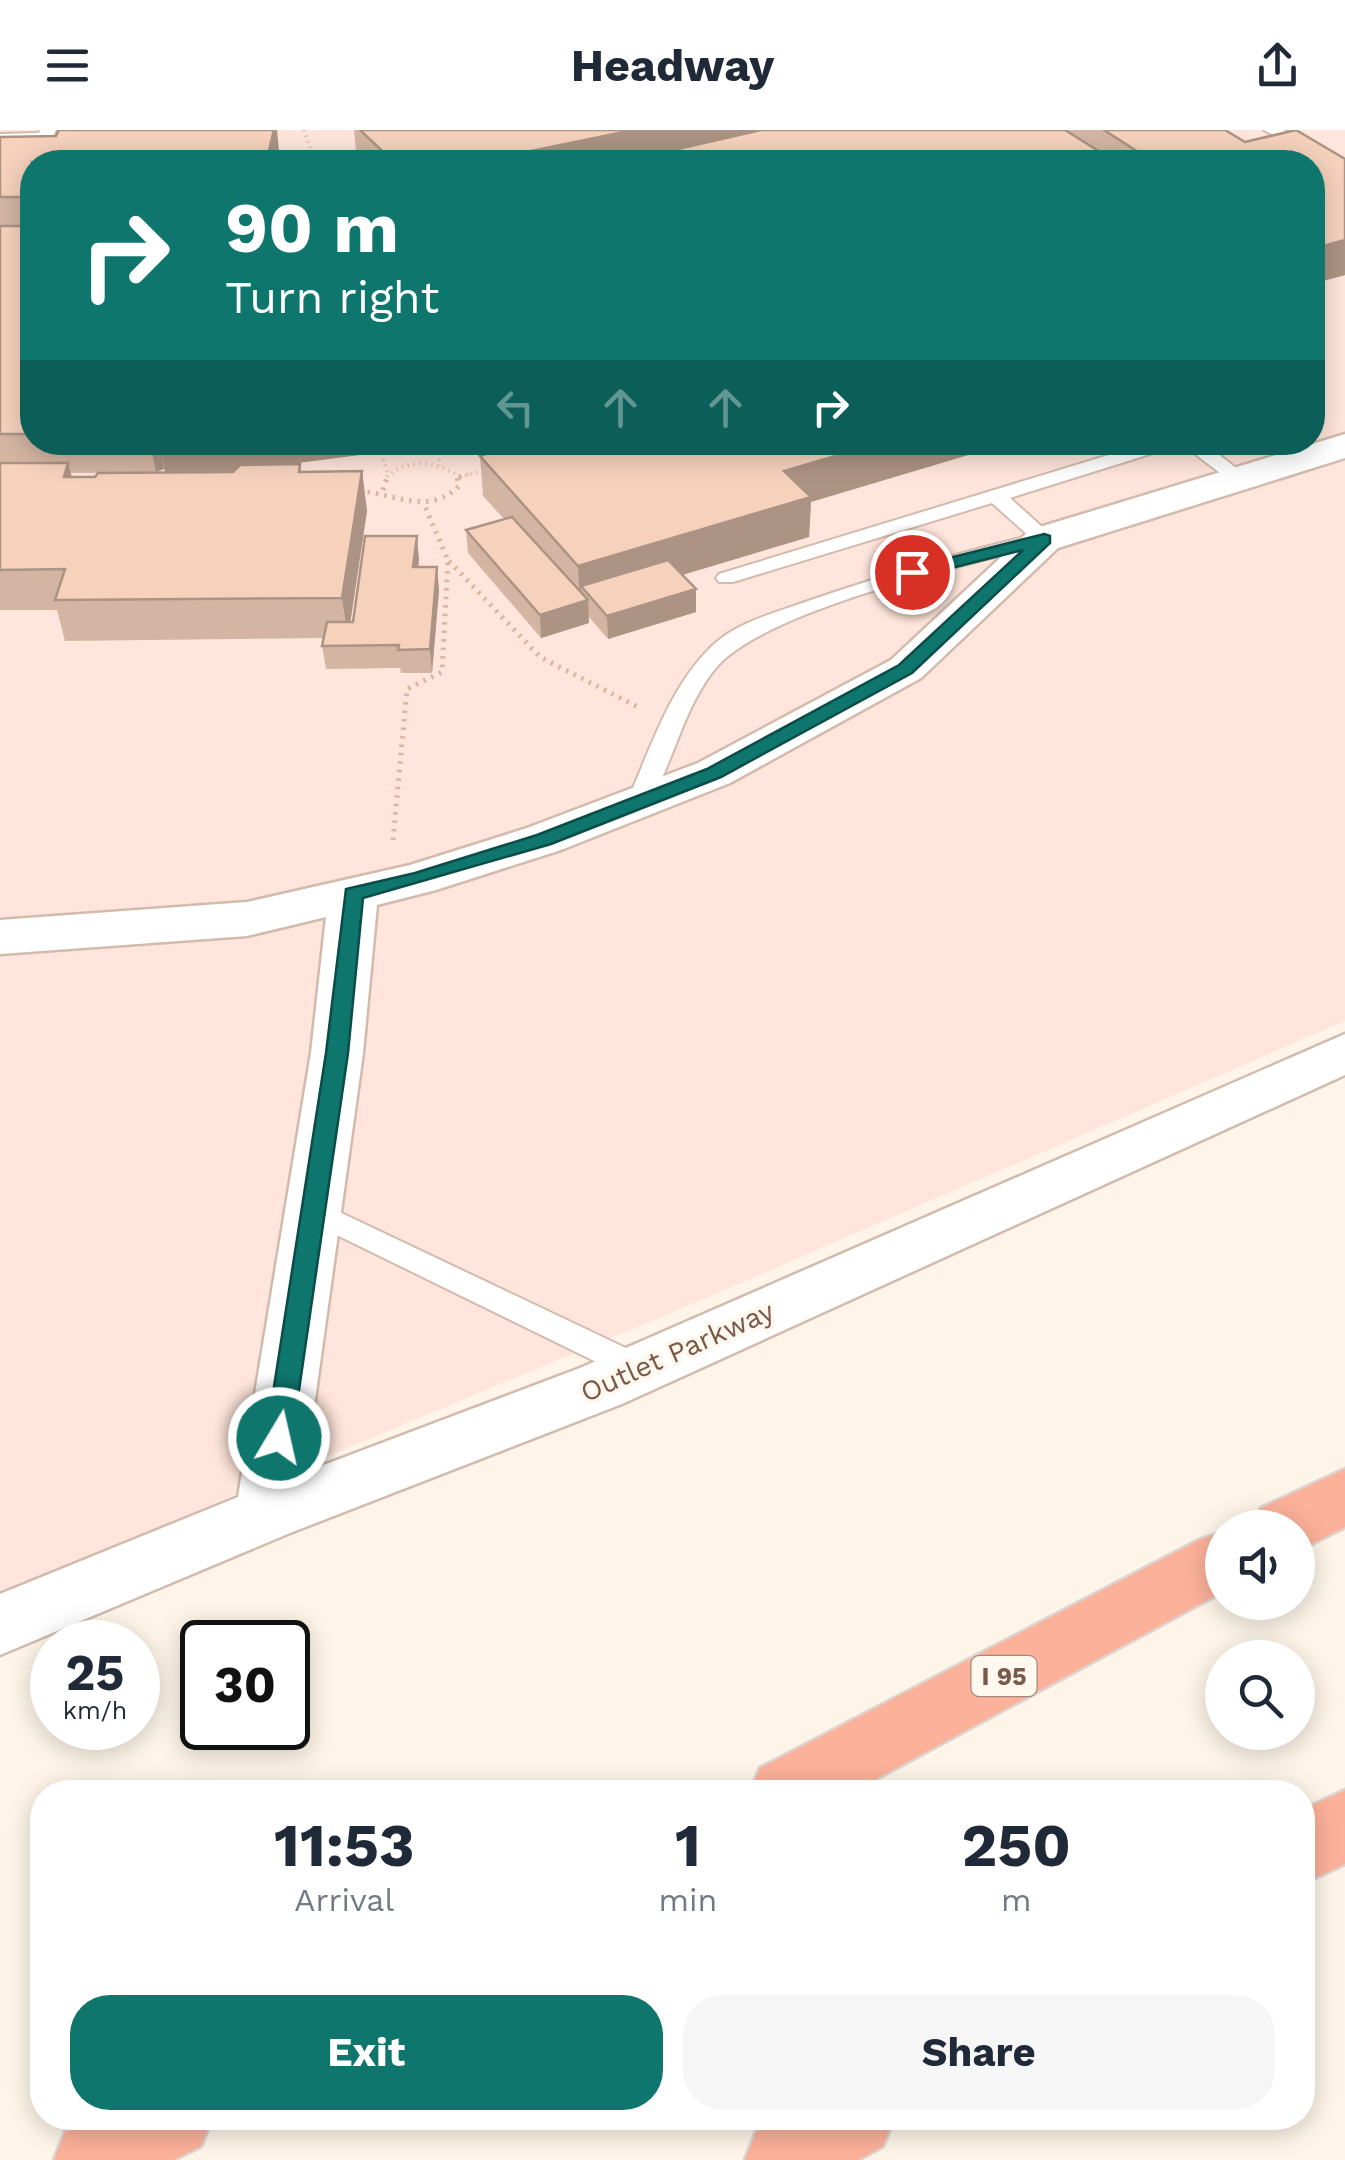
<!DOCTYPE html>
<style>
body{margin:0;font-family:"Work Sans",sans-serif;background:#f6f6f7;color:#1f2937;height:100vh;display:flex;flex-direction:column;font-size:38px;white-space:nowrap}
*{box-sizing:border-box;margin:0}
p{font-size:32px;color:#747a83}
.icon{flex:none;width:55px;height:55px;fill:none;stroke:currentColor;stroke-width:2;stroke-linecap:round;stroke-linejoin:round}
.map{position:relative;flex:1;overflow:hidden}
.details{position:absolute;left:30px;top:1650px;width:1285px;height:350px;display:flex;flex-direction:column;background:#fff;border-radius:40px;box-shadow:0 5px 25px #0003}
.details>*{flex:none}
.guide{position:absolute;left:20px;top:20px;width:1305px;height:305px;border-radius:40px;box-shadow:0 5px 25px #0003;background:#0f766e;color:#fff;overflow:hidden}
.buttons{position:absolute;left:1205px;top:1380px;display:grid;gap:20px}
.buttons a{display:grid;place-items:center;width:110px;height:110px;border-radius:50%;background:#fff;box-shadow:0 5px 25px #0003;font-size:50px}
.speed{position:absolute;left:30px;top:1490px;display:flex;gap:20px;font-size:50px;font-weight:700;text-align:center}
.speed>*{display:grid;place-content:center;width:130px;height:130px;border-radius:50%;background:#fff;box-shadow:0 5px 25px #0003;line-height:1}
.speed small{font-size:25px;font-weight:400}
.speed .limit{border:5px solid #111;border-radius:15px;background:#fff;color:#111}
.pin{position:absolute;display:grid;place-items:center;width:85px;height:85px;color:#fff;margin:-42px;border:5px solid #fff;border-radius:50%;box-shadow:0 2px 10px #0007}
.me{position:absolute;width:110px;margin:-55px;rotate:9deg;stroke-linejoin:round;filter:drop-shadow(0 0 8px #0008)}
.turn{display:flex;align-items:center;gap:35px;height:210px;padding:0 40px;font-size:45px}
.turn .icon{width:130px;height:130px;stroke-width:2.5}
.turn b{display:block;font-size:70px;line-height:85px}
.lanes{display:flex;align-items:center;height:95px;padding:0 40px;background:#0003;justify-content:center;gap:50px;direction:ltr}
.lanes .off{opacity:.35}
.eta{display:flex;justify-content:space-evenly;align-items:center;height:170px;text-align:center}
.eta b{font-size:60px;font-weight:700;line-height:70px}
.primary-button{display:flex;gap:20px;margin-top:auto;padding:20px 40px}
.primary-button a{flex:1;height:115px;border-radius:40px;background:#0f766e;color:#fff;font-size:40px;font-weight:700;line-height:115px;text-align:center}
.primary-button a+a{background:#f6f6f7;color:#1f2937}
header{display:flex;justify-content:space-between;align-items:center;height:130px;padding:0 40px;background:#fff;font-size:45px;font-weight:700}
.map>svg:first-child{display:block}
.commercial{fill:#ffe5db;fill-rule:evenodd}
.lines{fill:none;stroke-linecap:round;stroke-linejoin:round}
.lane-casing{stroke:#d2bbac;stroke-width:4}
.street-casing{stroke:#d2bbac;stroke-width:5}
.highway-casing{stroke:#ddd4d0;stroke-width:5}
.path-far1{stroke:#dbb59f;stroke-width:4;stroke-dasharray:1 5;stroke-linecap:butt}
.path{stroke:#dbb59f;stroke-width:5;stroke-dasharray:2.5 6;stroke-linecap:butt}
.lane{fill:#fff;fill-rule:evenodd}
.street{fill:#fff;fill-rule:evenodd}
.highway{fill:#fcb19a;fill-rule:evenodd}
.wall{fill:#d4b5a3;fill-rule:evenodd}
.shaded-wall{fill:#ac9384}
.building{fill:#f6d2bd;stroke:#ac9384;stroke-width:2.5}
.route{fill:#0f766e;stroke:#0a4d48;stroke-width:2.5}
.labels{text-anchor:middle;stroke-width:8;stroke-linejoin:round;paint-order:stroke}
.shield{fill:#fff8ef;stroke:#a3897b;stroke-width:2.5}
.shield-label{font-size:25px;font-weight:bold;fill:#7b5949}
.street-label{font-size:28px;fill:#7b5949;stroke:#fff8ef}
</style>
<header><svg class="icon" aria-label="menu" viewBox="0 0 24 24"><path d="M4 6h16M4 12h16M4 18h16"/></svg>Headway<svg class="icon" aria-label="share" viewBox="0 0 24 24"><path d="M12 15V3M7 8l5-5 5 5M5 13v7h14v-7"/></svg></header>
<div class="map">
<svg width="1345" height="2030" viewBox="0 0 1345 2030">
<rect width="100%" height="100%" fill="#fef5e8"/>
<path class="commercial" d="M0,0h1345v891l-648,281 -697,291zM32,32h1280v280h-1280z"/>
<g class="lines">
<defs>
<g id="lane">
<polygon points="40,0 56,0 51,11 45,13 0,14 0,4 39,3"/>
<polygon points="1264,0 1283,0 1345,34 1345,46"/>
<path d="M1151,312h52l47,37 -10,6 -7,-2 -51,-39 -172,54 41,37v8c-77,19 -290,68 -336,126 -33,41 -41,94 -68,138h-16l-4,-5c23,-52 42,-114 84,-155 25,-25 64,-34 97,-46 73,-25 146,-47 221,-65l-37,-33 -259,79h-14l-3,-4 3,-4z"/>
<polygon points="314,1070 651,1230 655,1239 651,1248 640,1251 629,1248 304,1089 300,1081 304,1073"/>
</g>
<polygon id="street" points="1345,304 1345,328 1058,418 921,548 730,653 561,720 436,760 377,775 363,923 305,1342 580,1238 1345,904 1345,945 622,1274 290,1403 0,1525 0,1464 238,1367 311,923 326,787 247,806 0,824 0,790 247,772 410,735 527,698 698,633 891,530 1030,400"/>
<g id="highway">
<polygon points="1345,1339 1345,1397 1298,1421 1298,1398 1252,1398 1261,1378"/>
<polygon points="1222,1402 1222,1462 852,1662 750,1662 760,1638 1199,1410"/>
<polygon points="1345,1660 1345,1734 1302,1754 1302,1680"/>
<polygon points="93,1988 212,1988 201,2016 173,2030 54,2030 65,2002"/>
<polygon points="781,1988 894,1988 883,2016 858,2030 745,2030 756,2002"/>
</g>
</defs>
<use href="#lane" class="lane-casing"/>
<use href="#street" class="street-casing"/>
<use href="#highway" class="highway-casing"/>
<g class="path-far1">
<polyline points="304,0 315,32"/>
<polyline points="378,312 388,344"/>
<polyline points="433,312 441,335"/>
<path d="M387,347c20,-19 51,-17 72,0"/>
<polyline points="459,347 485,340"/>
</g>
<g class="path">
<polyline points="459,347 468,344"/>
<polyline points="383,360 388,344"/>
<path d="M359,361c37,3 69,25 100,-5l-3,-12"/>
<polyline points="449,431 540,527 638,577"/>
<polyline points="393,710 407,559 442,542 448,430 424,374"/>
</g>
<use href="#lane" class="lane"/>
<use href="#street" class="street"/>
<use href="#highway" class="highway"/>
</g>
<g class="wall">
<polygon points="354,0 1225,0 1245,12 1345,29 1345,145 1312,154 1312,32 360,32 357,30"/>
<path d="M0,7l281,22 -249,3v280h341l2,11 -89,11h14l2,8 60,-1 5,40 -17,111h3l66,-63 -1,8 21,23 -7,83h-31l-1,-5 -74,1 -4,-23 2,-8 -259,3 -8,-31h-57zM164,339l1,3 -70,5h-23l-1,-4 85,-1z"/>
<polygon points="480,326 811,372 809,407 682,445 696,459 696,482 608,509 588,486 589,493 541,508 468,423 466,400 504,389 483,366"/>
</g>
<g class="shaded-wall">
<polygon points="274,0 277,0 280,32 266,32"/>
<polygon points="633,0 800,0 649,32 478,32"/>
<polygon points="1345,110 1345,145 1312,154 1312,119"/>
<polygon points="150,312 159,312 164,339 156,342"/>
<polygon points="159,312 373,312 375,323 167,350"/>
<polygon points="883,312 1012,312 811,372 809,407 595,471 581,456 582,472 588,470 589,493 541,508 540,485 580,473 578,436 784,341"/>
<polygon points="68,333 78,372 64,347"/>
<polygon points="362,341 367,381 348,508 342,468"/>
<polygon points="417,406 419,429 416,460 413,437"/>
<polygon points="437,437 439,460 432,543 430,519"/>
<polygon points="696,459 696,482 608,509 607,486"/>
</g>
<g class="building">
<polygon points="59,0 274,0 266,32 32,32 32,67 0,67 0,7 56,6"/>
<polygon points="360,0 633,0 478,32 394,32"/>
<polygon points="761,0 1065,0 1116,32 621,32"/>
<polygon points="1104,0 1225,0 1245,12 1296,0 1345,29 1345,110 1312,119 1312,32 1154,32"/>
<rect x="0" y="96" width="32" height="208"/>
<polygon points="521,312 883,312 784,341 811,367 578,436 480,326"/>
<polygon points="0,333 68,333 64,347 95,347 98,343 233,342 240,335 300,334 299,342 362,341 342,468 55,470 65,439 0,440"/>
<polygon points="512,387 588,470 540,485 466,400"/>
<polygon points="365,406 417,406 413,437 437,437 430,519 398,520 399,515 322,516 327,492 353,492"/>
<polygon points="668,430 696,459 607,486 581,456"/>
</g>
<polygon class="route" points="1044,404 1050,406 1050,413 912,543 721,647 551,714 363,768 348,923 292,1308 288,1316 279,1319 270,1316 266,1308 326,923 346,759 415,743 537,705 707,639 899,535 1023,420 912,448 906,446 906,439"/>
<g class="labels">
<rect class="shield" x="971.5" y="1526" width="65" height="40" rx="8"/>
<g class="shield-label">
<text x="1004" y="1555">I 95</text>
</g>
<g class="street-label">
<text transform="translate(677 1221) rotate(-24)" y="10">Outlet Parkway</text>
</g>
</g>
</svg>
<div class="buttons">
<a><svg class="icon" aria-label="sound" viewBox="0 0 24 24"><path d="M4 9h4l5-4v14l-5-4H4zM17 9q2 3 0 6"/></svg></a>
<a><svg class="icon" aria-label="search" viewBox="0 0 24 24"><circle cx="10" cy="10" r="6"/><path d="M15 15l6 6"/></svg></a>
</div>
<div class="speed"><div>25<small>km/h</small></div><div class="limit">30</div></div>
<div class="pin" style="left:912px;top:442px;background:#d93025"><svg class="icon" aria-label="arrive" viewBox="0 0 24 24"><path d="M6 21V4h12l-3 4 3 4H6"/></svg></div>
<svg class="me" style="left:279px;top:1308px" viewBox="-20 -20 40 40"><circle r="17" fill="#0f766e" stroke="#fff" stroke-width="3"/><path d="M0-11L8 9 0 5-8 9z" fill="#fff"/></svg>
<div class="guide">
<div class="turn"><svg class="icon" aria-label="right" viewBox="0 0 24 24"><path d="M7 20v-9h11M14 6l5 5-5 5"/></svg><div><b>90 m</b>Turn right</div></div>
<div class="lanes"><svg class="icon off" aria-label="left" viewBox="0 0 24 24"><path d="M17 20v-9H6M10 6l-5 5 5 5"/></svg><svg class="icon off" aria-label="ahead" viewBox="0 0 24 24"><path d="M12 20V5M6 11l6-6 6 6"/></svg><svg class="icon off" aria-label="ahead" viewBox="0 0 24 24"><path d="M12 20V5M6 11l6-6 6 6"/></svg><svg class="icon" aria-label="right" viewBox="0 0 24 24"><path d="M7 20v-9h11M14 6l5 5-5 5"/></svg></div>
</div>
<section class="details">
<div class="eta">
<div><b>11:53</b><p>Arrival</p></div>
<div><b>1</b><p>min</p></div>
<div><b>250</b><p>m</p></div>
</div>
<div class="primary-button"><a>Exit</a><a>Share</a></div>
</section>
</div>
